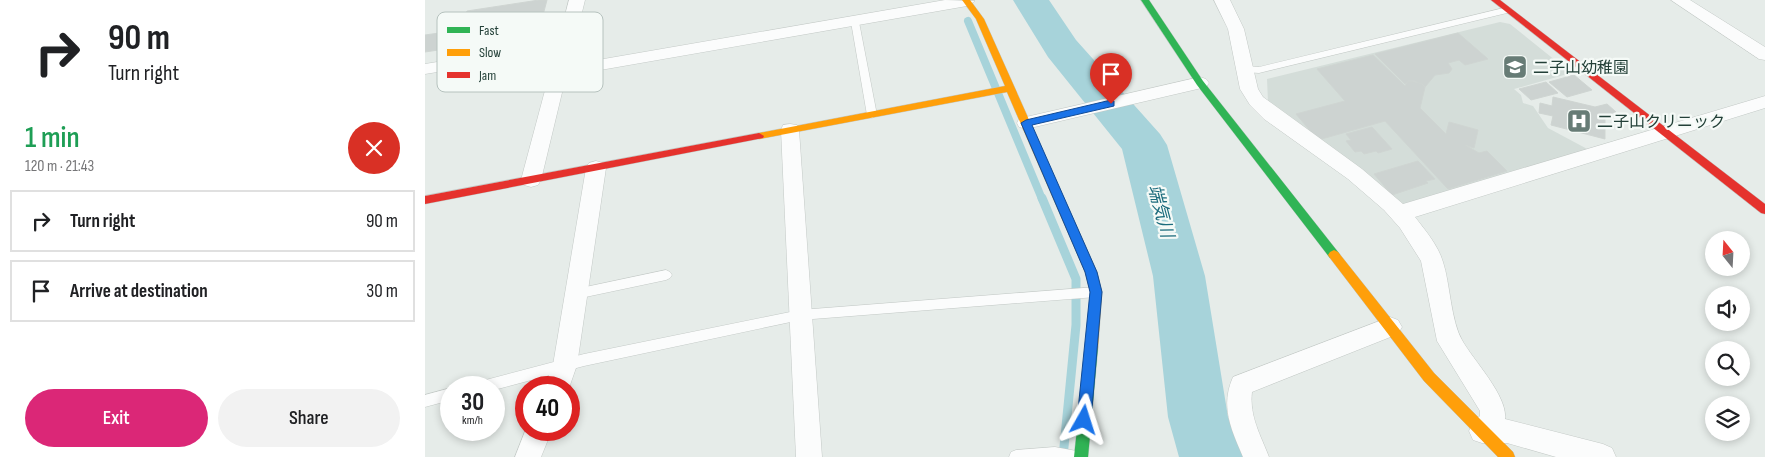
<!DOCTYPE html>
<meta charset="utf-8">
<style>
body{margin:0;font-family:"Sofia Sans Condensed","Noto Sans JP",sans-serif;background:#f2f2f2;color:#202124;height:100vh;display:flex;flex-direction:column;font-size:19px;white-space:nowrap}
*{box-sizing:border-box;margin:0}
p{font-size:16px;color:#757577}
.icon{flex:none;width:28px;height:28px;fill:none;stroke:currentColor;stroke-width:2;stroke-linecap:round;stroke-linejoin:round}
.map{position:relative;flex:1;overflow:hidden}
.details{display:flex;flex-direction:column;background:#fff;width:425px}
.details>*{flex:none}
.banner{background:#fff;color:#202124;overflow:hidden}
.needle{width:32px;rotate:342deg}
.fabs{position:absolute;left:1280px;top:231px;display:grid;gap:10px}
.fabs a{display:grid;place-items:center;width:45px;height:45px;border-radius:50%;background:#fff;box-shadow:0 2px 8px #0003;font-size:25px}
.speed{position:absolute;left:15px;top:376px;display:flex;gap:10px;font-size:25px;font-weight:700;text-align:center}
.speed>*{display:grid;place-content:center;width:65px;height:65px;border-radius:50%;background:#fff;box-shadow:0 2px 8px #0003;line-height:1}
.speed small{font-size:12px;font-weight:400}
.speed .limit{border:8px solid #d22;background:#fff;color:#111}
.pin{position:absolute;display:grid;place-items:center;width:42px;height:42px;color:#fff;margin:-51px -21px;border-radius:50% 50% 50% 0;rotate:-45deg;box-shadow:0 0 5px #0007}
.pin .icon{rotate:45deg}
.me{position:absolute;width:55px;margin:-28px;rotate:6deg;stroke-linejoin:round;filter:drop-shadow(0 0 4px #0008)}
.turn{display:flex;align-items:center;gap:18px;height:105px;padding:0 25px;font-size:22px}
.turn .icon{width:65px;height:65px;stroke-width:2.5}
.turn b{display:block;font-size:35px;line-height:42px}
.round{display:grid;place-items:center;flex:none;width:52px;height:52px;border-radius:26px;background:#f2f2f2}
.summary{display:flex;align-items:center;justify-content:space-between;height:85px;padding:0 25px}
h1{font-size:30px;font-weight:600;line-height:38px;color:#1e9e55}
.action{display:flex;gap:10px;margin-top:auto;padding:10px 25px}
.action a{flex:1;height:58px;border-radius:30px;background:#db2777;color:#fff;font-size:20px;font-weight:600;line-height:58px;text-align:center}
.action a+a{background:#f2f2f2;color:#202124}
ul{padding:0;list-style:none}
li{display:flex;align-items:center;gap:15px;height:62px;margin:0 10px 8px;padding:0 15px;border:2px solid #e0e0e0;border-radius:0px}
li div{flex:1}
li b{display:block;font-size:19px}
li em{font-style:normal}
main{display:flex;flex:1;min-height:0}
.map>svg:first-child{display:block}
.built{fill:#d4ddd9}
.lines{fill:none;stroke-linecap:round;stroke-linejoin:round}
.stream-far1{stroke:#a7d3da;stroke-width:8}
.stream{stroke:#a7d3da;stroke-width:9}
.river{fill:#a7d3da;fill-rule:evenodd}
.building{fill:#cdd3d1;stroke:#cfd5d2}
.lane-casing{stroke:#c3c9c6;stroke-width:1}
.street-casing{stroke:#c3c9c6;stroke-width:1}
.fast-casing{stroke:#c2c9c6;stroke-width:1}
.slow-casing{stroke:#c2c9c6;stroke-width:1}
.jam-casing{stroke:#c2c9c6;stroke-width:1}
.lane{fill:#fbfcfc;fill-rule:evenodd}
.street{fill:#fbfcfc;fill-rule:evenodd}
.fast{fill:#30b455;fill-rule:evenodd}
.slow{fill:#ff9f0a;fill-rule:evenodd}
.jam{fill:#e5322d;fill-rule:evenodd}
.route{fill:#1a73e8;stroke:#114b97}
.labels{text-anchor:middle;stroke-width:4.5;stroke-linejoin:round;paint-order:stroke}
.poi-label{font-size:16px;fill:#234038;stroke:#f5faf7;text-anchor:start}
.water-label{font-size:18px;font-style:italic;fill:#1c6c7d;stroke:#f5faf7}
.key{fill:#f5faf7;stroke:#b6c2be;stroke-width:1}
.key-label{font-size:14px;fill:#234038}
</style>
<main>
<section class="details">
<div class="banner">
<div class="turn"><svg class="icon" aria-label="right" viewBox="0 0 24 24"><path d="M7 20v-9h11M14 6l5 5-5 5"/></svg><div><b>90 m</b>Turn right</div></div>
</div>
<div class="summary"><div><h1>1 min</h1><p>120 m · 21:43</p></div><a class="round" style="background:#d93025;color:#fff"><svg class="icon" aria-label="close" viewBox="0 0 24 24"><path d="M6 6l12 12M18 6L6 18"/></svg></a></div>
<ul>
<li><svg class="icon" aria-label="right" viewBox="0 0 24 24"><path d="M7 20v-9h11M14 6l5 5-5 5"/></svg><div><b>Turn right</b></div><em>90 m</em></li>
<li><svg class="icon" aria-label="arrive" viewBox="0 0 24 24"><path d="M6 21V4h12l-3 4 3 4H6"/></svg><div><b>Arrive at destination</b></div><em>30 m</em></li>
</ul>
<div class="action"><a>Exit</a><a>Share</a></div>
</section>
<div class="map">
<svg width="1340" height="457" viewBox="0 0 1340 457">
<rect width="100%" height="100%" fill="#e6ece9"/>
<polygon class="built" points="1075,22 1085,24 1146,73 1089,89 1096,95 1098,103 1108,106 1123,128 1166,151 989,206 973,204 843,102 842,79"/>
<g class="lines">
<polyline class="stream-far1" points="543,21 617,199"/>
<polyline class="stream" points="617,198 651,279 651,325 638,457"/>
<polygon class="river" points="588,0 624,0 651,40 735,134 742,145 780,276 803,417 818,457 754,457 743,417 728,276 697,149 623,57"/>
</g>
<g class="building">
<polygon points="114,0 122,0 118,15 35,29 42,11"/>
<polygon points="28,31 20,49 0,52 0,35"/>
<polygon points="1033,33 1063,59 1040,65 1034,60 1023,63 1027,69 1024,73 1010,75 1000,87 990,81 983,81 980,84 950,54"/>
<polygon points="948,55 980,86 983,81 987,81 997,84 1000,87 995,108 1021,134 1024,122 1053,130 1049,148 1040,145 1054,153 1062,151 1082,171 1023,189 960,121 893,140 871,114 920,101 892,69"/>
<polygon points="1149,75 1167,90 1142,97 1124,82"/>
<polygon points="1121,82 1133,93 1106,100 1094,89"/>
<polygon points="1128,97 1170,107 1182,104 1191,112 1180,115 1180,139 1126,125 1128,116 1114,113 1115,103 1127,106"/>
<polygon points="947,127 967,149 953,153 951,151 939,154 936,151 930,152 921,141 926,140 921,134"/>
<polygon points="993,161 1010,179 1001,181 1003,183 967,195 949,174"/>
</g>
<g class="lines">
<defs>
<g id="lane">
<polygon points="1083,7 1086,8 1086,12 834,73 821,72 816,69 821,66 834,67"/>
<polygon points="430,19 434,22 452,115 447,118 442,115 426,22"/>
<polygon points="241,270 245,272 247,275 245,278 241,280 151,299 147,298 145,294 147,290 151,289"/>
<polygon points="671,287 675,288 677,292 675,296 671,297 375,320 159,366 69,390 69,388 47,388 48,384 53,382 159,354 375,310"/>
<polygon points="26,388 26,400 0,407 0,395"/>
<polygon points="630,447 657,452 659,457 584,457 586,452 591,450"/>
</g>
<g id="street">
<polygon points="144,0 160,0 144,65 520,0 550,1 542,6 141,76 116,180 113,185 106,187 99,185 96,180 130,53 0,74 0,64 133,42"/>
<path d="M789,0h16l14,29 14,60 5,8 99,72 41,35 362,-108v12l-350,109c10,13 23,28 28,45 7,21 8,59 19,78 11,20 46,56 43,79l98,25 9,4 4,9h-60l-49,-14h-25l-9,-3 -4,-9 4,-9 7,-6v-5l-43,-70 -16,-80 -21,-33 -16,-18 -36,-31 -84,-60 -14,-14 -10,-16 -12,-60z"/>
<polygon points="1246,0 1265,0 1340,47 1340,60 1334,59"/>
<polygon points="775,77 781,79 784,83 781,87 601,129 594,127 592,123 594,119 601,117"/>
<polygon points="365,124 372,125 374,130 397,457 371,457 356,130 358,125"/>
<polygon points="171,161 178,163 181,168 152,365 144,388 119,388 128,365 161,168 164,163"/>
<path d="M965,317l8,3 4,7 -4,7 -146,58c-3,24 9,44 17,65h-26c-12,-28 -23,-51 -10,-80z"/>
<polygon points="101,429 127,430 116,457 90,457"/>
</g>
<g id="fast">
<polygon points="716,0 724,0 778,81 913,252 915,255 913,258 905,258 772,85"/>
<polygon points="667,341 672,343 673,347 663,457 649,457 661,347 662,343"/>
</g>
<g id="slow">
<polygon points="537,0 545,0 559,19 672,272 677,292 673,347 672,351 667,353 662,351 661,347 665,292 660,272 582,92 334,139 329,136 334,133 580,86 551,19"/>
<polygon points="909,250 913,252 1009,373 1088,452 1090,457 1073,457 999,381 905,258 903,255 905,252"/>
</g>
<g id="jam">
<polygon points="1066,0 1075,0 1340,204 1340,214 1336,213"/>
<polygon points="334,133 339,136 338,138 0,204 0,196"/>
</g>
</defs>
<use href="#lane" class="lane-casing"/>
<use href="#street" class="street-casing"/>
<use href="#fast" class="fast-casing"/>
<use href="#slow" class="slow-casing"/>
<use href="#jam" class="jam-casing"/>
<use href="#lane" class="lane"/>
<use href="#street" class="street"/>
<use href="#fast" class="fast"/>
<use href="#slow" class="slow"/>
<use href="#jam" class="jam"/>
</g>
<polygon class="route" points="686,100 689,101 689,106 607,125 672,272 677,292 666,420 664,424 659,426 654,424 652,420 665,292 660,272 596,123 601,120"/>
<defs>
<symbol id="school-square" viewBox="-11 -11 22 22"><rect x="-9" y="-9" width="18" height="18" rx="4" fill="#677c76" stroke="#f5faf7"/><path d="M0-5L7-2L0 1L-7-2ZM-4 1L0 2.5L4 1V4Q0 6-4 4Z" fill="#fff"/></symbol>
<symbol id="hospital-square" viewBox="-11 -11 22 22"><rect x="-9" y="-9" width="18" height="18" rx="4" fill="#677c76" stroke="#f5faf7"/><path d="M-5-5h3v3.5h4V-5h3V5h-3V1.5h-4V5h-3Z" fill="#fff"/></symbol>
</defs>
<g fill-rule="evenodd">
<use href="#school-square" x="1076" y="53" width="28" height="28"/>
<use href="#hospital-square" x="1140" y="107" width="28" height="28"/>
</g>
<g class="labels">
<g class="poi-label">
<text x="1108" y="73">二子山幼稚園</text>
<text x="1172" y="127">二子山クリニック</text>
</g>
<g class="water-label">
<text transform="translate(736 211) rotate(75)" y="6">端気川</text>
</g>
</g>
<rect x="12" y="12" width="166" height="80" rx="8" class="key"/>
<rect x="22" y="27" width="23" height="6" fill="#30b455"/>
<rect x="22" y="49" width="23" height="7" fill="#ff9f0a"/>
<rect x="22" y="72" width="23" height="6" fill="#e5322d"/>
<g class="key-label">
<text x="54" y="35">Fast</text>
<text x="54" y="57">Slow</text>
<text x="54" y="80">Jam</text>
</g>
</svg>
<div class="fabs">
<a><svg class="needle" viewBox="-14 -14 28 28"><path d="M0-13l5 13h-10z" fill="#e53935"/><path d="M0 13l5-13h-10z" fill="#757577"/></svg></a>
<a><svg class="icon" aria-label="sound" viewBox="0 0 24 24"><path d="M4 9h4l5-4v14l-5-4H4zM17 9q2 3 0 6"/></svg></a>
<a><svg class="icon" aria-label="search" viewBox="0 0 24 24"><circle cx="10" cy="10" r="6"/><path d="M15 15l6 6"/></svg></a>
<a><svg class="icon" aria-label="layers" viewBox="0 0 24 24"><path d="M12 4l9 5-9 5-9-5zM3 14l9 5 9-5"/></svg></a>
</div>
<div class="speed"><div>30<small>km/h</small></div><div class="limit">40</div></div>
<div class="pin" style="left:686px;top:104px;background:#d93025"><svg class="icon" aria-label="arrive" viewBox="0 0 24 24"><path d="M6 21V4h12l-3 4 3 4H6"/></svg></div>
<svg class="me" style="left:659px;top:420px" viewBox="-20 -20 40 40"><path d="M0-17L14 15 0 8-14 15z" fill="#1a73e8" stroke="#fff" stroke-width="4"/></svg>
</div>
</main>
